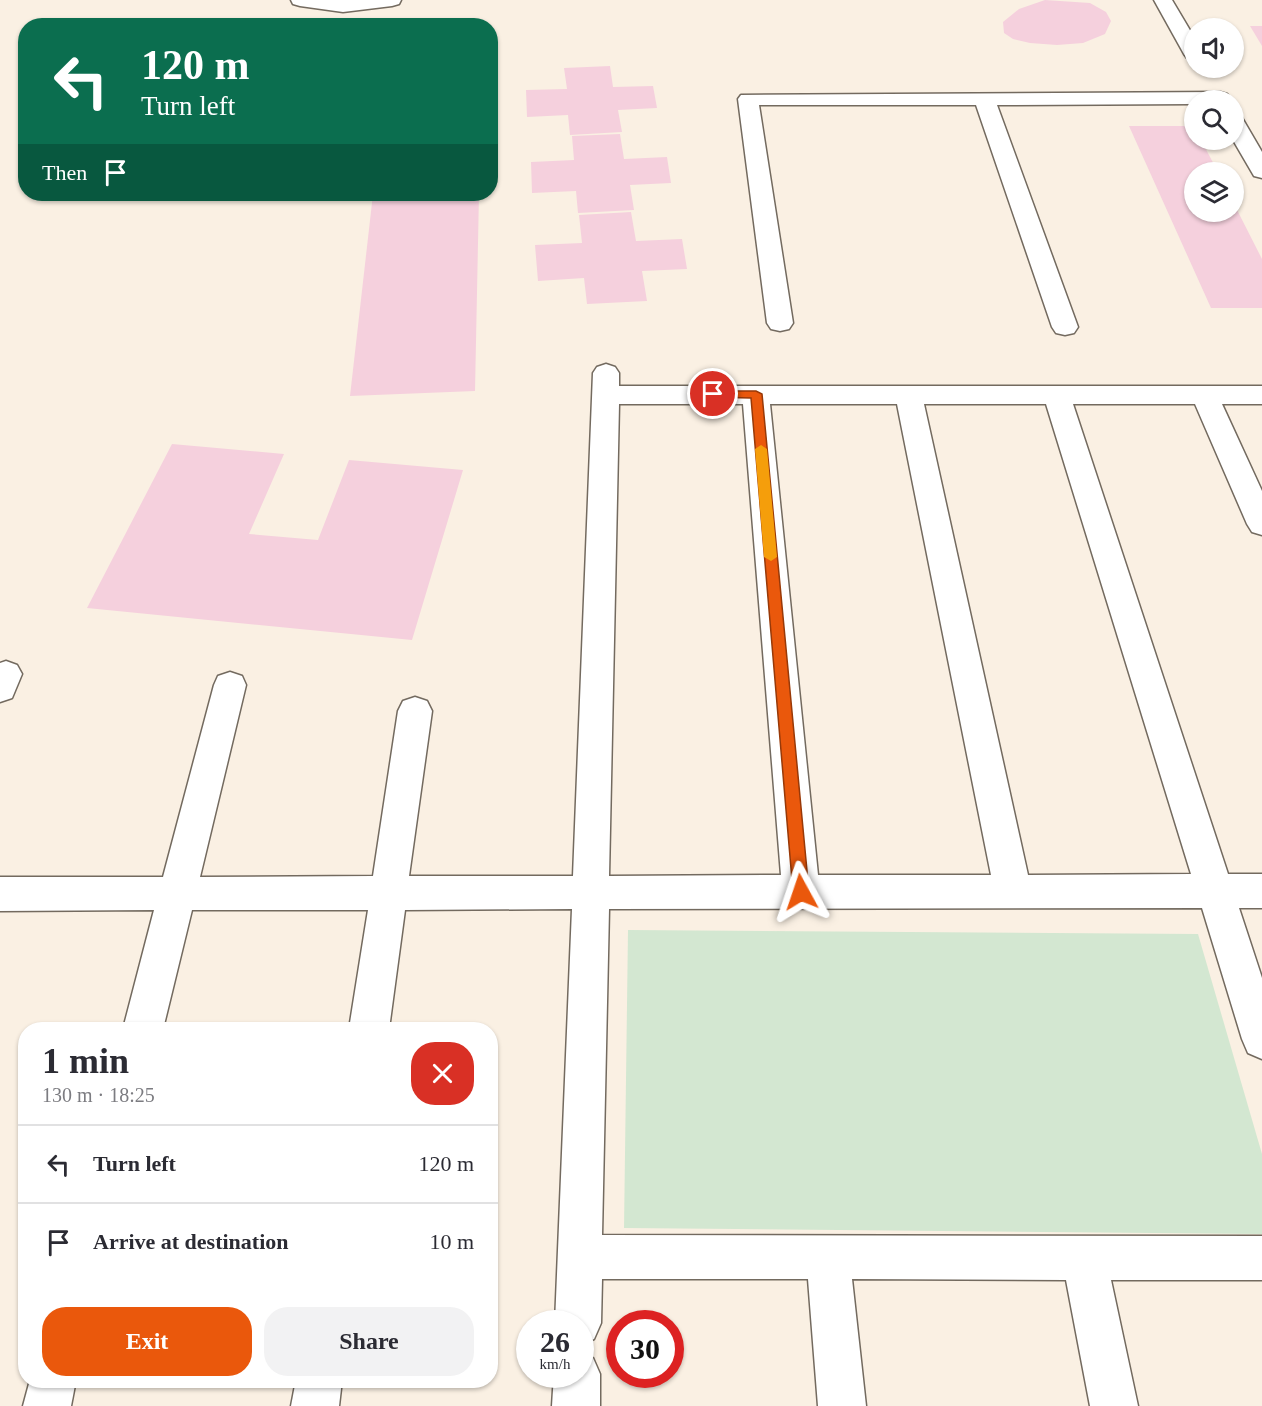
<!DOCTYPE html>
<meta charset="utf-8">
<style>
body{margin:0;font-family:"Times New Roman",serif;background:#f2f2f3;color:#2b2b33;height:100vh;display:flex;flex-direction:column;font-size:22px;white-space:nowrap}
*{box-sizing:border-box;margin:0}
p{font-size:20px;color:#7c7c81}
.icon{flex:none;width:33px;height:33px;fill:none;stroke:currentColor;stroke-width:2;stroke-linecap:round;stroke-linejoin:round}
.map{position:relative;flex:1;overflow:hidden}
.details{position:absolute;left:18px;top:1022px;width:480px;height:366px;display:flex;flex-direction:column;background:#fff;border-radius:24px;box-shadow:0 2px 4px #0004}
.details>*{flex:none}
.guide{position:absolute;left:18px;top:18px;width:480px;height:183px;border-radius:24px;box-shadow:0 2px 4px #0004;background:#0b6e4f;color:#fff;overflow:hidden}
.fabs{position:absolute;left:1184px;top:18px;display:grid;gap:12px}
.fabs a{display:grid;place-items:center;width:60px;height:60px;border-radius:50%;background:#fff;box-shadow:0 2px 4px #0004;font-size:30px}
.speed{position:absolute;left:516px;top:1310px;display:flex;gap:12px;font-size:30px;font-weight:700;text-align:center}
.speed>*{display:grid;place-content:center;width:78px;height:78px;border-radius:50%;background:#fff;box-shadow:0 2px 4px #0004;line-height:1}
.speed small{font-size:15px;font-weight:400}
.speed .limit{border:9px solid #d22;background:#fff;color:#111}
.pin{position:absolute;display:grid;place-items:center;width:51px;height:51px;color:#fff;margin:-26px;border:3px solid #fff;border-radius:50%;box-shadow:0 2px 6px #0007}
.me{position:absolute;width:66px;margin:-33px;rotate:355deg;stroke-linejoin:round;filter:drop-shadow(0 0 4px #0008)}
.turn{display:flex;align-items:center;gap:21px;height:126px;padding:0 24px;font-size:27px}
.turn .icon{width:78px;height:78px;stroke-width:2.5}
.turn b{display:block;font-size:42px;line-height:51px}
.then{display:flex;align-items:center;height:57px;padding:0 24px;background:#0003;gap:12px;font-size:22px}
.round{display:grid;place-items:center;flex:none;width:63px;height:63px;border-radius:24px;background:#f2f2f3}
.overview{display:flex;align-items:center;justify-content:space-between;height:102px;padding:0 24px}
h1{font-size:36px;font-weight:700;line-height:45px}
.primary-button{display:flex;gap:12px;margin-top:auto;padding:12px 24px}
.primary-button a{flex:1;height:69px;border-radius:24px;background:#ea580c;color:#fff;font-size:24px;font-weight:700;line-height:69px;text-align:center}
.primary-button a+a{background:#f2f2f3;color:#2b2b33}
ul{padding:0;list-style:none}
li{display:flex;align-items:center;gap:18px;height:78px;padding:0 24px;border-top:2px solid #e1e1e2}
li div{flex:1}
li b{display:block;font-size:22px}
li em{font-style:normal}
.map>svg:first-child{display:block}
.green{fill:#d3e7d1}
.building{fill:#f5d0dd}
.lines{fill:none;stroke-linecap:round;stroke-linejoin:round}
.minor-casing{stroke:#736a5f;stroke-width:3}
.minor{fill:#fff;fill-rule:evenodd}
.route{fill:#ea580c;stroke:#983908;stroke-width:1.5}
.slow{fill:#f59e0b}
</style>
<div class="map">
<svg width="1262" height="1406" viewBox="0 0 1262 1406">
<rect width="100%" height="100%" fill="#faf0e3"/>
<polygon class="green" points="628,930 1198,934 1262,1154 1262,1234 624,1228"/>
<g class="building">
<polygon points="1045,0 1090,3 1106,12 1111,21 1105,34 1083,43 1057,45 1030,43 1013,39 1004,33 1003,22 1019,9"/>
<polygon points="1250,26 1262,26 1262,46"/>
<polygon points="610,66 613,87 653,86 657,108 618,110 622,132 570,135 568,115 527,117 526,90 567,89 564,68"/>
<polygon points="1129,126 1194,126 1194,140 1201,140 1218,172 1194,172 1194,212 1233,212 1233,202 1262,259 1262,308 1211,308"/>
<polygon points="620,134 624,159 667,157 671,183 630,185 634,210 578,213 576,191 532,193 531,162 574,160 572,136"/>
<polygon points="373,194 479,194 475,391 350,396"/>
<polygon points="631,212 636,241 682,239 687,269 642,271 647,301 587,304 584,278 538,281 535,245 582,243 579,215"/>
<polygon points="172,444 284,454 249,534 318,540 349,460 463,470 412,640 87,608"/>
</g>
<g class="lines">
<defs>
<g id="minor">
<polygon points="291,0 401,0 399,4 392,6 343,12 300,6 293,4"/>
<polygon points="1154,0 1172,0 1194,37 1194,60 1187,58 1184,54"/>
<polygon points="1220,92 1227,94 1230,98 1229,100 1194,100 1194,104 997,105 1078,327 1074,333 1065,335 1056,333 1052,327 976,105 759,105 793,323 789,329 780,331 771,329 767,323 738,99 741,95"/>
<polygon points="1233,115 1241,116 1262,152 1262,178 1254,176 1233,140"/>
<path d="M606,364l9,3 4,6v13h643v18h-40l40,87v44l-10,-3 -5,-8 -52,-120h-122l155,470h34v34h-23l23,70v81l-14,-6 -6,-14 -40,-131 -593,1 -7,326 660,1v44h-151l27,126h-48l-24,-126 -214,-1 14,127h-48l-10,-127h-206l-1,44 -7,16 -14,6v-22h-25l17,-414 -167,1 -16,119h-40l19,-119h-176l-29,119h-40l31,-119 -154,1v-34h163l51,-192 4,-9 12,-4 12,4 4,9 -46,192 173,-1 25,-165 5,-10 12,-4 12,4 5,10 -23,165h164l20,-503 4,-6zM619,404h124l38,471 -172,1zM770,404h127l94,471h-173zM924,404h122l145,470 -163,1z"/>
<polygon points="6,661 17,665 22,674 12,698 0,702 0,663"/>
<polygon points="580,1352 593,1358 600,1374 600,1406 552,1406 554,1374 580,1374"/>
<polygon points="30,1380 76,1380 71,1406 23,1406"/>
<polygon points="296,1380 342,1380 339,1406 291,1406"/>
</g>
</defs>
<use href="#minor" class="minor-casing"/>
<use href="#minor" class="minor"/>
</g>
<polygon class="route" points="713,391 756,391 762,394 809,892 806,897 801,899 796,897 793,892 751,398 709,397 709,392"/>
<polygon class="slow" points="761,445 767,449 777,557 771,561 764,557 755,449"/>
</svg>
<div class="fabs">
<a><svg class="icon" aria-label="sound" viewBox="0 0 24 24"><path d="M4 9h4l5-4v14l-5-4H4zM17 9q2 3 0 6"/></svg></a>
<a><svg class="icon" aria-label="search" viewBox="0 0 24 24"><circle cx="10" cy="10" r="6"/><path d="M15 15l6 6"/></svg></a>
<a><svg class="icon" aria-label="layers" viewBox="0 0 24 24"><path d="M12 4l9 5-9 5-9-5zM3 14l9 5 9-5"/></svg></a>
</div>
<div class="speed"><div>26<small>km/h</small></div><div class="limit">30</div></div>
<div class="pin" style="left:713px;top:394px;background:#d93025"><svg class="icon" aria-label="arrive" viewBox="0 0 24 24"><path d="M6 21V4h12l-3 4 3 4H6"/></svg></div>
<svg class="me" style="left:801px;top:892px" viewBox="-20 -20 40 40"><path d="M0-17L14 15 0 8-14 15z" fill="#ea580c" stroke="#fff" stroke-width="4"/></svg>
<div class="guide">
<div class="turn"><svg class="icon" aria-label="left" viewBox="0 0 24 24"><path d="M17 20v-9H6M10 6l-5 5 5 5"/></svg><div><b>120 m</b>Turn left</div></div>
<div class="then">Then<svg class="icon" aria-label="arrive" viewBox="0 0 24 24"><path d="M6 21V4h12l-3 4 3 4H6"/></svg></div>
</div>
<section class="details">
<div class="overview"><div><h1>1 min</h1><p>130 m · 18:25</p></div><a class="round" style="background:#d93025;color:#fff"><svg class="icon" aria-label="close" viewBox="0 0 24 24"><path d="M6 6l12 12M18 6L6 18"/></svg></a></div>
<ul>
<li><svg class="icon" aria-label="left" viewBox="0 0 24 24"><path d="M17 20v-9H6M10 6l-5 5 5 5"/></svg><div><b>Turn left</b></div><em>120 m</em></li>
<li><svg class="icon" aria-label="arrive" viewBox="0 0 24 24"><path d="M6 21V4h12l-3 4 3 4H6"/></svg><div><b>Arrive at destination</b></div><em>10 m</em></li>
</ul>
<div class="primary-button"><a>Exit</a><a>Share</a></div>
</section>
</div>
